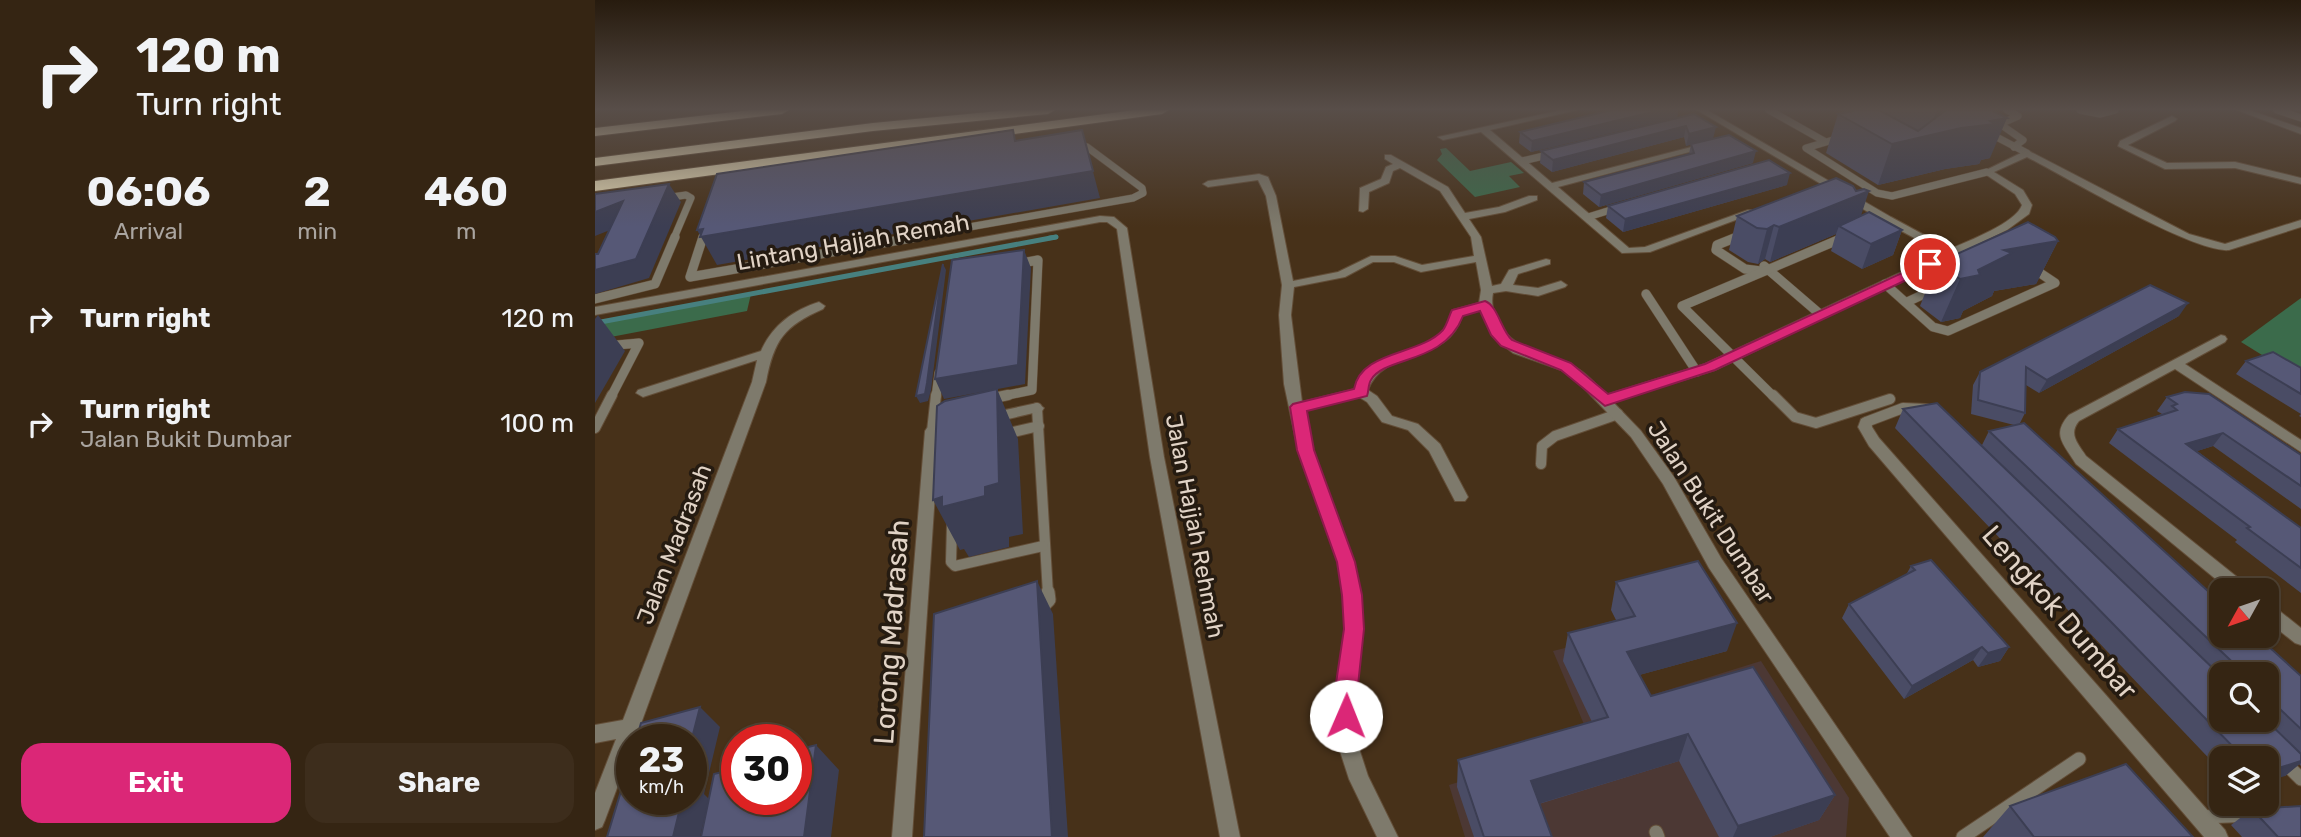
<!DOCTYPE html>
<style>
body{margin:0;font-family:Rubik,sans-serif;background:#3d2d1c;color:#f1f3f6;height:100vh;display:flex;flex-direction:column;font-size:26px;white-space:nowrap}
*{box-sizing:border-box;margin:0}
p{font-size:23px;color:#aaa5a0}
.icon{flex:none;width:38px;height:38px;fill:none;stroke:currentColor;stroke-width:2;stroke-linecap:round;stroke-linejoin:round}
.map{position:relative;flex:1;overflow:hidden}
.panel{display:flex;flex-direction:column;background:#352513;width:595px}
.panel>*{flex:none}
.banner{background:#352513;color:#f1f3f6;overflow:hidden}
.needle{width:46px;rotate:230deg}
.tools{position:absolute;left:1614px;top:578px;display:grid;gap:14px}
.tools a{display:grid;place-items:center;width:70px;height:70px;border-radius:14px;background:#352513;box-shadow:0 2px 5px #0004,0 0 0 2px #4f4233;font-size:35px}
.speed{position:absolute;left:21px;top:724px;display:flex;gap:14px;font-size:35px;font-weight:700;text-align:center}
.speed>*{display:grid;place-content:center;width:91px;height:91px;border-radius:50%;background:#352513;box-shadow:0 2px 5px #0004,0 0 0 2px #4f4233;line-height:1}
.speed small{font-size:18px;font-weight:400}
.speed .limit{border:10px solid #d22;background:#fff;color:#111}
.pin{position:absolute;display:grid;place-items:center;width:60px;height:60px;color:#fff;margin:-30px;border:4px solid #fff;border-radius:50%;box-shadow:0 2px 7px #0007}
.me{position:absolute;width:77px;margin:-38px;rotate:1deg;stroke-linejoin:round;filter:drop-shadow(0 0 5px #0008)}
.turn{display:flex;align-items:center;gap:24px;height:147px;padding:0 21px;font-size:32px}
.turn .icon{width:91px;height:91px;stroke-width:2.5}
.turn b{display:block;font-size:49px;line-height:60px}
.eta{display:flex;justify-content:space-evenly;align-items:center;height:119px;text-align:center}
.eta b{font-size:42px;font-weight:700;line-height:49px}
.action{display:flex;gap:14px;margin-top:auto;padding:14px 21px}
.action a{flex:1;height:80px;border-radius:21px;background:#db2777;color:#fff;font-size:28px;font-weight:700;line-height:80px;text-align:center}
.action a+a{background:#3d2d1c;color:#f1f3f6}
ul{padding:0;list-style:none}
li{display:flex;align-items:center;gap:21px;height:105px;padding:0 21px}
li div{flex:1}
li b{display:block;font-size:26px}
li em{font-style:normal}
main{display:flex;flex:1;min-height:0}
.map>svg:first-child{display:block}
.education{fill:#4c3834}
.green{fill:#3b6b4b}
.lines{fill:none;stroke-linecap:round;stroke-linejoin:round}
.stream-far1{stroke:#47807f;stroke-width:4.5}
.stream{stroke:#47807f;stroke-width:5}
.lane-far3-casing{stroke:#634e38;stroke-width:8}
.lane-far2-casing{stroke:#634e38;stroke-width:10}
.lane-far1-casing{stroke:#634e38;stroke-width:12}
.lane-casing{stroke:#634e38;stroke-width:15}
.street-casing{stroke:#634e38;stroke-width:2}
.highway-casing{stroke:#634e38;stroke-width:2}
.lane-far3{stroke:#7e7a6c;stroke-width:7}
.lane-far2{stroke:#7e7a6c;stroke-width:9}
.lane-far1{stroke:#7e7a6c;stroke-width:10}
.lane{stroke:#7e7a6c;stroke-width:13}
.street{fill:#7e7a6c;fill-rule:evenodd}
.highway{fill:#e3d8b5;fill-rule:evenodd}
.wall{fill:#4a4c65;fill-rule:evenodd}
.shaded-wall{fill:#3c3e53}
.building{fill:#565876;stroke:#3c3e53;stroke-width:2}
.route{fill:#db2777;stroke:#8e194d;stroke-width:2}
.labels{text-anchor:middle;stroke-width:7;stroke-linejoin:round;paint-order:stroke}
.street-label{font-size:23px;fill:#e1d3c6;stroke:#251b11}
.near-street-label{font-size:28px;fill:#e1d3c6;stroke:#251b11}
</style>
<main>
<section class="panel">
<div class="banner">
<div class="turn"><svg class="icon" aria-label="right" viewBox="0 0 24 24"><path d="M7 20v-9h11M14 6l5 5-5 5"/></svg><div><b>120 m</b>Turn right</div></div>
</div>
<div class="eta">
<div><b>06:06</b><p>Arrival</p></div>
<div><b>2</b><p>min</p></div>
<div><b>460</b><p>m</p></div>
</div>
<ul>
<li><svg class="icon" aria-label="right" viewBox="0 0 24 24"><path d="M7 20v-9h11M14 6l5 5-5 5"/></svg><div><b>Turn right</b></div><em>120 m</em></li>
<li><svg class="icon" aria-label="right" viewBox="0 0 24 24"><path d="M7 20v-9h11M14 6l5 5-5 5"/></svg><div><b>Turn right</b><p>Jalan Bukit Dumbar</p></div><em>100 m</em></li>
</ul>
<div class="action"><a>Exit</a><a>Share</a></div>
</section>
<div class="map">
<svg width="1706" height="837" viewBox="0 0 1706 837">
<rect width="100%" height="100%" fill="#473119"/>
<polygon class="education" points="1018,636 1050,697 1166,661 1254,798 1251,837 870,837 854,785 996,741 958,651"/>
<g class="green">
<polygon points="851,148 875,171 916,162 929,173 914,176 925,187 880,197 842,160 847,154 845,149"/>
<polygon points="156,294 152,311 0,340 0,324"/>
<polygon points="1706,298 1706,379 1646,342"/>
</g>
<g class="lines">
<polyline class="stream-far1" points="454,238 461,237"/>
<polyline class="stream" points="0,323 461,237"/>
<defs>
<g id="lane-far3">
<polyline points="1174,110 1229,141"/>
<polyline points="1412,110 1423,116 1405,124 1428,140 1419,147"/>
<polyline points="1485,110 1505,114 1520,110"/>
<polyline points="1682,110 1706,118"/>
<polyline points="1392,132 1432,153"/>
<polyline points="1248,137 1211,148 1282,193 1297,196 1392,172"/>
<polyline points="927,161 957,154"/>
<polyline points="70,198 91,195 96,198 79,238"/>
<polyline points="993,217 1022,208"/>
<polyline points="108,238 121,197 129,192 472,143 492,147 547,188 548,193 538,198 312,238"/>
<polyline points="1138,238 1146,235"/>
<polyline points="1247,238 1250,237"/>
</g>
<g id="lane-far2">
<polyline points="108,237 95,277 322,237"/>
<polyline points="1142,237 1122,245 1121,250 1150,269 1166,271"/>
<polyline points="1169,266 1226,315"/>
<polyline points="1290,284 1338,327 1353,331 1460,283 1436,267"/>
<polyline points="1051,294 1102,372"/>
<polyline points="0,299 60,284 80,237"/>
<polyline points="1312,302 1340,289"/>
<polyline points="0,347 44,343 16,397"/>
<polyline points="341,397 344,373"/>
<polyline points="404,397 437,390 443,260 422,264"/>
<polyline points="1179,397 1087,306 1250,237"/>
</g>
<g id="lane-far1">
<polyline points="1178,395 1200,417 1221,423 1295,399"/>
<polyline points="394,399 413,395"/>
<polyline points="442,408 453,594"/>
<polyline points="1271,422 1308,408 1331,409"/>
<polyline points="0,428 17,395"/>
<polyline points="337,431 341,395"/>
<polyline points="410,434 444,426"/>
<polyline points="946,464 947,446 960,436 1023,414"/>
<polyline points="357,524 356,562 360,566 448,546"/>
</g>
<g id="lane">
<polyline points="443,611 454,600 453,592"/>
<polyline points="1689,762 1706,779"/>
<polyline points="1606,817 1661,815"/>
<polyline points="1061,832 1063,837"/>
<polyline points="1368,837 1484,759"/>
</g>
<g id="street">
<polygon points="967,110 982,110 895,130 957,183 1112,143 1117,146 963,187 1034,248 1050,247 1153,210 1161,210 1162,212 1055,252 1027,253 886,132 848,140 843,137"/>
<path d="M1102,110h10l184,107 59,32c18,-8 66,-26 72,-44l-7,-11 -33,-22 45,-22 162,84 36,10 76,-24v7l-72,23c-34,4 -165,-74 -202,-93l-33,15 29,18 9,15 -3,9 -22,16 -292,140 -102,32 28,29 33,46 47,81 191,279h-22l-181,-269 -46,-84 -32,-47 -56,-58 -14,-9 -48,-17 -19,-15 -13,-28 -19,5c-12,50 -78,31 -94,75l9,6 15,20 26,8 22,20 28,53 -3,4h-10l-26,-50 -21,-21 -26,-8 -15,-20 -8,-5 -56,13 9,40 42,112 6,33 3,34 -8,61 2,52 11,34 30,61h-21l-28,-58 -12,-37v-52l8,-61 -1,-34 -6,-33 -40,-112 -14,-66 -5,-69 3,-30 -16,-89 -8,-16 -50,7 -5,-3 5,-3 51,-7 9,3 8,19 17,85 45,-9 33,-16h24l27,9 52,-9 -3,-19 -31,-46 -40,-23 -7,3 -4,12 -20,9 -1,17 -5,3 -4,-1 1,-23 21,-9 5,-12 7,-3 -8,-5v-4h6l57,32 17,26 34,-6 30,-11h8v4l-32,12 -36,7 12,18 11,49 9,-2 8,-14 37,-11 4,1v4l-32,10 -5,11 25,3 23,-7 6,4 -2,2 -27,9 -32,-5 -13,2c-2,11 0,16 4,26 16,35 47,30 76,47 13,7 23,18 33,29l99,-31 237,-111 -59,-32zM778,262h21l27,10 55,-10 5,28 -2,13 -26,7c-4,7 -4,15 -9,20 -25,29 -74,18 -89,59l-53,13 -11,-87 3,-28 51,-10z"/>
<polygon points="1642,110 1654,110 1706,128 1706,134"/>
<polygon points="1577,116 1582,119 1580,121 1533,145 1572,163 1640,162 1706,178 1706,184 1640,168 1570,169 1523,146 1525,141"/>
<polygon points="505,216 519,217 532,228 569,457 645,837 625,837 555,457 522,229 512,222 505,222 0,315 0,307"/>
<path d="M224,302l6,4 -2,3c-39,17 -49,31 -57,73l-131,358h-3v8l-27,72 -3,7 -7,3v-37l21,-54 -21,4v-18l28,-5 129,-338 5,-22 -114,37 -7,-4 2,-3 123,-39c11,-25 32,-41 58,-49z"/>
<path d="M1626,335l4,1 2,3 -2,3 -40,22 116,76v12l-126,-83 -96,52c-11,13 -1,23 7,35l161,129 2,5h-20l-153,-126c-12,-20 -25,-29 -7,-49z"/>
<polygon points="442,403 449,408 447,411 396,423 389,418 396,413"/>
<polygon points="1271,417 1276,419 1277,427 1284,438 1630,830 1633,837 1609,837 1274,446 1263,427 1266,419"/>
<polygon points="359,421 366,426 364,429 344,434 317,837 297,837 330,431 332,428"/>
<polygon points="1671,603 1677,605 1706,628 1706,645 1700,643 1671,620"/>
</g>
<g id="highway">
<polygon points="156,110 194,110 187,114 0,136 0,128"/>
<polygon points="415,110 460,110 453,114 278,131 0,166 0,158 278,123"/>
<polygon points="540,110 574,110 567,114 0,191 0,181"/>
</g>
</defs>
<use href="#lane-far3" class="lane-far3-casing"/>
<use href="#lane-far2" class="lane-far2-casing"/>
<use href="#lane-far1" class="lane-far1-casing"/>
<use href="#lane" class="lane-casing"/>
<use href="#street" class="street-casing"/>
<use href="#highway" class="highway-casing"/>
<use href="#lane-far3" class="lane-far3"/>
<use href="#lane-far2" class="lane-far2"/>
<use href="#lane-far1" class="lane-far1"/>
<use href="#lane" class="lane"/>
<use href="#street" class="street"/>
<use href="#highway" class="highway"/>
</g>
<g class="wall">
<polygon points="1017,110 1083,110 1082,117 936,152 924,143 925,132"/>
<polygon points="1262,110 1396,110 1395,158 1386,160 1384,164 1350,169 1283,185 1231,153 1243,114"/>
<polygon points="1099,114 1118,138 1158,163 1004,207 988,194 989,182 1094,154 1096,144 1091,146 1089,137 957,172 945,163 946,151"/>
<polygon points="1192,185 1028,232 1011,218 1013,206"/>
<polygon points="1142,216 1266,216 1307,230 1298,255 1267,269 1236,251 1241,234 1175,262 1170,259 1163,264 1153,262 1134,250"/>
<polygon points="1463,241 1441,284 1399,291 1397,296 1368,311 1365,318 1346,322 1325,306 1342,263"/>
<path d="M1584,316l-140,77 -13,-8 -1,28 -6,12 282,251v90l-2,-2 -14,12 -19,-18h-45v13l-326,-343 8,-19 79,36 7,-14 25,-6 -43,-11 2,-29 7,-13zM1626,674h45v45h-45z"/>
<polygon points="1651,361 1706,368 1706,417 1704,416 1706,414 1641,374"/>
<polygon points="1572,397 1706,455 1706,509 1618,446 1602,451 1706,528 1706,593 1640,542 1642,540 1514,443 1523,429 1567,414 1562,411"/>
<polygon points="1316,566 1414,647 1405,661 1383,667 1378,660 1309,699 1247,618 1254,604 1311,575"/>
<polygon points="1021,582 1132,651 1044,675 1056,696 1240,795 1224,820 1175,837 1124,837 1084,761 944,804 957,837 879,837 862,787 863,760 997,722 968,661 973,633 1021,620 1016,610"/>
<polygon points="1415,806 1598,837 1388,837"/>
<polygon points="1657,809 1706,837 1647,837 1636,825"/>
</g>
<g class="shaded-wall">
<polygon points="1066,110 1083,110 1082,117 936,152 937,141"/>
<polygon points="1342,110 1377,110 1395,121 1412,118 1395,158 1386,160 1384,164 1350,169 1283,185 1297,144 1332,136"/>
<polygon points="1091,126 1089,137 957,172 958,160"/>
<polygon points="1121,127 1118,139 1091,146 1094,134"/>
<polygon points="487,130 505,198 122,265 102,230"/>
<polygon points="1161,151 1158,163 1004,207 1006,195"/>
<polygon points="1195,173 1192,185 1028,232 1030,219"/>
<polygon points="74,184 86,202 54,278 0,294 0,270"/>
<polygon points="1274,191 1263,225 1244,226 1241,234 1175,262 1184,227"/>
<polygon points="28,201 40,220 0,236 0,212"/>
<polygon points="1179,225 1170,259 1163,264 1172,229"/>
<polygon points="1307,230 1298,255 1267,269 1276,244"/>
<polygon points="1463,241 1441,284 1399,291 1397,296 1368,311 1365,318 1346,322 1365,279 1383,270 1409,250"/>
<polygon points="429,250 436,268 430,384 349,399 340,379"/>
<polygon points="348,264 351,270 336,390 333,401 325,403 321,396"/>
<polygon points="1593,303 1584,316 1444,393 1452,380"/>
<polygon points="3,315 30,351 0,403 0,319"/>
<polygon points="402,389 423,439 428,534 414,537 414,547 374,557 369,549 365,550 338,500 390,487"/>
<polygon points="1628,433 1618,446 1581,458 1591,444"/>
<polygon points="442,581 458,614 473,837 457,837"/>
<polygon points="1142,623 1132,651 1026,680 1032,652"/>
<polygon points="1387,647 1378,660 1309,699 1317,686"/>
<polygon points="1414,647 1405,661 1383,667 1393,653"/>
<polygon points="105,707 125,727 109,794 114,799 105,837 78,837 87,800 96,800 96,742"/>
<polygon points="1093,734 1084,761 933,807 936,781"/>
<polygon points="221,745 244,770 236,837 209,837"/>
<polygon points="1706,761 1706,763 1690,776 1671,782 1671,772"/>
<polygon points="1240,795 1224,820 1175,837 1138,837 1143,826"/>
</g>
<g class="building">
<polygon points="1017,110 1066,110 937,141 925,132"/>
<polygon points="1262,110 1284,110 1323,131 1351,110 1396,110 1412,118 1395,121 1400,124 1366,128 1297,144 1243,114"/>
<polygon points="1099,114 1121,127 1094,134 1091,126 958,160 946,151"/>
<polygon points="418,130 420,141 487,130 498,171 105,237 108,229 102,230 122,174"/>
<polygon points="1134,135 1161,151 1006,195 989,182 1099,153 1096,144"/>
<polygon points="1174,160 1195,173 1030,219 1013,206"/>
<polygon points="1241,178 1258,186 1261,191 1269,189 1274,191 1184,227 1179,225 1172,229 1162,228 1142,216"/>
<polygon points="74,184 41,259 0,270 0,254 3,254 28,201 0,212 0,194"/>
<polygon points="1274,212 1307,230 1276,244 1244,226"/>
<polygon points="1433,222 1460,237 1463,241 1409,250 1417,253 1383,270 1385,275 1365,279 1342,263"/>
<polygon points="429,250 423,365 340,379 357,260"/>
<polygon points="348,264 332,383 330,394 321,396"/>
<polygon points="1555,285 1593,303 1452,380 1431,367 1430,413 1383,400 1385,372"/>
<polygon points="1678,352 1706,368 1706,394 1651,361"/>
<polygon points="402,389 404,483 390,487 390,496 347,507 347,497 338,500 342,406 350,401"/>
<polygon points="1590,392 1614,394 1706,455 1706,486 1628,433 1591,444 1706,528 1706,568 1652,528 1655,527 1523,429 1582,410 1577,406 1582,404 1572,397"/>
<polygon points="1342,403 1626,676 1626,719 1670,719 1706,754 1706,761 1671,772 1671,758 1649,758 1308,409"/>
<polygon points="1429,423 1626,603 1626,635 1661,635 1706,676 1706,729 1671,696 1671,674 1650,674 1394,431"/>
<polygon points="1336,560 1414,647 1393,653 1387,647 1317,686 1254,604 1320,570 1316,566"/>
<polygon points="1103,561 1142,623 1032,652 1056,696 1158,667 1240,795 1143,826 1093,734 936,781 957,837 889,837 863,760 1013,717 973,633 1040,616 1021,582"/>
<polygon points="442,581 457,837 329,837 339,614"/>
<polygon points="105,707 96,742 96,740 41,740 46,723"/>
<polygon points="221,745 209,837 106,837 119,774 142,768 142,800 201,800 201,750"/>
<polygon points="37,755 37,800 87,800 78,837 12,837"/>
<polygon points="1531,764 1598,837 1439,837 1415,806"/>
<polygon points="1706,806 1706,837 1683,837 1657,809"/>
</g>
<linearGradient id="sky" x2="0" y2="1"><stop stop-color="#271b0e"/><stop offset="0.48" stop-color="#584e49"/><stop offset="1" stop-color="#584e49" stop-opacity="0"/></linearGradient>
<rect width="1706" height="227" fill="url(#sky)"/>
<path class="route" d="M1335,260l4,1v6l-219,103 -110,36 -44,-36 -60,-24 -10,-11 -11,-24 -17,5c-19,49 -79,40 -92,64 -3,4 -2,11 -4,16l-60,15 7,39 41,112 7,33 2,34 -10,94 -8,3 -8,-3 -3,-33 9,-61 -2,-34 -5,-33 -40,-112 -7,-43 3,-3 61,-15c7,-39 65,-33 89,-59 4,-5 6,-14 9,-20l33,-9c13,5 16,29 27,39l59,23 37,31 97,-30z"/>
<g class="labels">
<g class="street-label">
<text transform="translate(258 242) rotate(-10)" y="8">Lintang Hajjah Remah</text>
<text transform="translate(1116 512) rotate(57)" y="8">Jalan Bukit Dumbar</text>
<text transform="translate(600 526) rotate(79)" y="8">Jalan Hajjah Rehmah</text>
<text transform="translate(79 544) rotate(-69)" y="8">Jalan Madrasah</text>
</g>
<g class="near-street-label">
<text transform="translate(1465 612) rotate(49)" y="10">Lengkok Dumbar</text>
<text transform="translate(296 632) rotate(-86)" y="10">Lorong Madrasah</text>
</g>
</g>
</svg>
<div class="tools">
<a><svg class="needle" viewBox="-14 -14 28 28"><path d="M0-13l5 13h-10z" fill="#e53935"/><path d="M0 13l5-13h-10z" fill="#aaa5a0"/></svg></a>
<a><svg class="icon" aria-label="search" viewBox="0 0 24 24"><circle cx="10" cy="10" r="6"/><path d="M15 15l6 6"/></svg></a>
<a><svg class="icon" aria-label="layers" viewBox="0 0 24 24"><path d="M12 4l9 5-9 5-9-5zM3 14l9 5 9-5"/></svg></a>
</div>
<div class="speed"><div>23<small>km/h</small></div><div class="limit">30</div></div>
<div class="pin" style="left:1335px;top:264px;background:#d93025"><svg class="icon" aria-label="arrive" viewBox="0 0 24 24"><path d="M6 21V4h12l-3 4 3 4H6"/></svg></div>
<svg class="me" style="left:751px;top:716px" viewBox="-20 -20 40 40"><circle r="19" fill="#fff"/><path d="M0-13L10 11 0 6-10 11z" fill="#db2777"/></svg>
</div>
</main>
